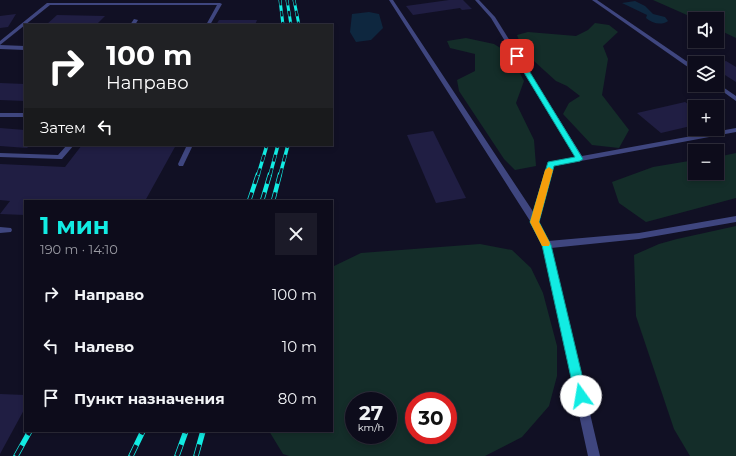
<!DOCTYPE html>
<html lang="ru">
<meta charset="utf-8">
<style>
body{margin:0;font-family:Montserrat,sans-serif;background:#1b1a28;color:#f1f3f6;height:100vh;display:flex;flex-direction:column;font-size:15px;white-space:nowrap}
*{box-sizing:border-box;margin:0}
p{font-size:13px;color:#9a9ba3}
.icon{flex:none;width:22px;height:22px;fill:none;stroke:currentColor;stroke-width:2;stroke-linecap:round;stroke-linejoin:round}
.map{position:relative;flex:1;overflow:hidden}
.details{position:absolute;left:24px;top:200px;width:309px;height:232px;display:flex;flex-direction:column;background:#0d0c1b;border-radius:0px;box-shadow:0 2px 6px #0003,0 0 0 1px #2d2c3a}
.details>*{flex:none}
.banner{position:absolute;left:24px;top:24px;width:309px;height:122px;border-radius:0px;box-shadow:0 2px 6px #0003,0 0 0 1px #2d2c3a;background:#202124;color:#fff;overflow:hidden}
.buttons{position:absolute;left:688px;top:12px;display:grid;gap:8px}
.buttons a{display:grid;place-items:center;width:36px;height:36px;border-radius:0px;background:#0d0c1b;box-shadow:0 2px 6px #0003,0 0 0 1px #2d2c3a;font-size:20px}
.speed{position:absolute;left:345px;top:392px;display:flex;gap:8px;font-size:20px;font-weight:700;text-align:center}
.speed>*{display:grid;place-content:center;width:52px;height:52px;border-radius:50%;background:#0d0c1b;box-shadow:0 2px 6px #0003,0 0 0 1px #2d2c3a;line-height:1}
.speed small{font-size:10px;font-weight:400}
.speed .limit{border:6px solid #d22;background:#fff;color:#111}
.pin{position:absolute;display:grid;place-items:center;width:34px;height:34px;color:#fff;margin:-17px;border-radius:8px;box-shadow:0 2px 6px #0006}
.me{position:absolute;width:44px;margin:-22px;rotate:347deg;stroke-linejoin:round;filter:drop-shadow(0 0 3px #0008)}
.turn{display:flex;align-items:center;gap:14px;height:84px;padding:0 16px;font-size:18px}
.turn .icon{width:52px;height:52px;stroke-width:2.5}
.turn b{display:block;font-size:28px;line-height:34px}
.then{display:flex;align-items:center;height:38px;padding:0 16px;background:#0003;gap:8px;font-size:15px}
.round{display:grid;place-items:center;flex:none;width:42px;height:42px;border-radius:0px;background:#1b1a28}
.head{display:flex;align-items:center;justify-content:space-between;height:68px;padding:0 16px}
h1{font-size:24px;font-weight:700;line-height:30px;color:#12ece3}
ul{padding:0;list-style:none}
li{display:flex;align-items:center;gap:12px;height:52px;padding:0 16px}
li div{flex:1}
li b{display:block;font-size:15px}
li em{font-style:normal}
.map>svg:first-child{display:block}
.green{fill:#142d29;fill-rule:evenodd}
.water{fill:#0e273f}
.building{fill:#201e43}
.lines{fill:none;stroke-linecap:round;stroke-linejoin:round}
.service{fill:#3f467f;fill-rule:evenodd}
.minor{fill:#3f467f;fill-rule:evenodd}
.rail-far3-casing{stroke:#12ece3;stroke-width:3}
.rail-far2-casing{stroke:#12ece3;stroke-width:3.5}
.rail-far1-casing{stroke:#12ece3;stroke-width:4.5}
.rail-casing{stroke:#12ece3;stroke-width:5.5}
.rail-far3{stroke:#111024;stroke-width:2;stroke-dasharray:5.5;stroke-linecap:butt}
.rail-far2{stroke:#111024;stroke-width:2.5;stroke-dasharray:7;stroke-linecap:butt}
.rail-far1{stroke:#111024;stroke-width:3;stroke-dasharray:9;stroke-linecap:butt}
.rail{stroke:#111024;stroke-width:4;stroke-dasharray:12;stroke-linecap:butt}
.route{fill:#12ece3;stroke:#0c9994}
.slow{fill:#f59e0b}
</style>
<div class="map">
<svg width="736" height="456" viewBox="0 0 736 456">
<rect width="100%" height="100%" fill="#111024"/>
<g class="green">
<polygon points="653,0 736,0 736,38 717,29 717,19 696,19"/>
<polygon points="595,23 609,25 618,32 603,46 608,59 602,95 629,130 619,148 592,145 563,114 569,103 580,96 567,86 556,81 524,52 517,35 528,32 576,36 588,30"/>
<polygon points="466,38 494,44 510,54 524,81 516,103 534,140 536,166 515,170 504,159 459,91 457,80 475,71 475,54 450,48 447,41"/>
<polygon points="736,153 736,198 646,222 619,203 612,182 653,167 695,160 695,173 717,173 717,157"/>
<polygon points="736,226 736,456 690,456 674,429 636,316 634,255 659,244 677,239"/>
<path d="M480,244l32,6 19,18 12,25 14,53v30l-8,30 -27,31 -37,19h-196l-6,-2 -14,-23h63v-164l29,-14zM354,401h34v34h-34zM414,401h34v34h-34z"/>
</g>
<g class="water">
<path d="M635,1l10,5 8,8 12,3 3,4c-7,5 -16,2 -22,-3l1,-3 -25,-12z"/>
<polygon points="369,12 379,14 383,28 371,40 356,42 350,32 352,14"/>
</g>
<g class="building">
<polygon points="449,0 463,0 472,9 462,10 460,8 413,15 406,6"/>
<polygon points="16,14 8,27 0,28 0,16"/>
<polygon points="57,15 105,16 96,25 46,25"/>
<polygon points="219,20 257,20 255,25 216,25"/>
<polygon points="140,23 176,23 174,25 138,25"/>
<polygon points="726,61 736,67 736,82 717,70 717,63"/>
<polygon points="0,83 25,84 25,101 0,100"/>
<polygon points="685,102 695,109 695,125 661,133 637,113"/>
<polygon points="0,128 25,130 25,145 30,145 27,148 0,146"/>
<polygon points="433,131 466,198 436,203 407,135"/>
<polygon points="82,145 176,145 145,201 25,201 25,215 0,214 10,201 0,200 0,164 65,167"/>
<polygon points="0,394 25,395 25,408 0,454"/>
</g>
<g class="lines">
<g class="service">
<polygon points="389,0 393,0 534,213 549,162 575,157 491,18 475,0 479,0 495,17 582,156 736,128 736,132 554,166 539,222 538,224 532,224"/>
<polygon points="592,0 597,0 695,67 695,72"/>
<polygon points="47,3 220,3 222,4 210,25 206,25 217,5 50,5 0,45 25,46 25,50 0,49 0,41"/>
<polygon points="134,19 138,20 135,25 130,25"/>
<polygon points="717,83 736,96 736,101 715,86 714,85 717,85"/>
<rect x="0" y="113" width="25" height="4"/>
<polygon points="67,145 74,145 62,159 60,159 0,157 0,153 58,155"/>
<polygon points="187,145 193,145 183,166 179,166 178,164"/>
<polygon points="0,227 11,228 12,230 11,232 0,233"/>
</g>
<polygon class="minor" points="736,216 736,222 639,239 551,248 600,456 588,456 542,245 531,222 532,220 538,220 548,241 639,233"/>
<defs>
<g id="rail-far3">
<polyline points="280,0 283,25"/>
<polyline points="287,0 291,25"/>
<polyline points="294,0 299,25"/>
</g>
<g id="rail-far2">
<polyline points="258,175 267,145"/>
<polyline points="270,175 278,145"/>
<polyline points="280,175 288,145"/>
</g>
<g id="rail-far1">
<polyline points="249,201 258,174"/>
<polyline points="262,201 270,174"/>
<polyline points="273,201 280,174"/>
</g>
<g id="rail">
<polyline points="16,456 30,431"/>
<polyline points="131,456 143,431"/>
<polyline points="177,456 186,431"/>
<polyline points="196,456 203,431"/>
</g>
</defs>
<use href="#rail-far3" class="rail-far3-casing"/>
<use href="#rail-far2" class="rail-far2-casing"/>
<use href="#rail-far1" class="rail-far1-casing"/>
<use href="#rail" class="rail-casing"/>
<use href="#rail-far3" class="rail-far3"/>
<use href="#rail-far2" class="rail-far2"/>
<use href="#rail-far1" class="rail-far1"/>
<use href="#rail" class="rail"/>
</g>
<polygon class="route" points="517,54 520,56 583,159 580,161 554,166 539,222 551,245 587,396 585,400 581,402 576,400 575,396 542,245 530,222 548,162 575,157 514,56"/>
<polygon class="slow" points="549,167 553,170 539,222 550,243 549,246 542,246 530,222 545,170"/>
</svg>
<div class="buttons">
<a><svg class="icon" aria-label="sound" viewBox="0 0 24 24"><path d="M4 9h4l5-4v14l-5-4H4zM17 9q2 3 0 6"/></svg></a>
<a><svg class="icon" aria-label="layers" viewBox="0 0 24 24"><path d="M12 4l9 5-9 5-9-5zM3 14l9 5 9-5"/></svg></a>
<a>+</a>
<a>−</a>
</div>
<div class="speed"><div>27<small>km/h</small></div><div class="limit">30</div></div>
<div class="pin" style="left:517px;top:56px;background:#d93025"><svg class="icon" aria-label="arrive" viewBox="0 0 24 24"><path d="M6 21V4h12l-3 4 3 4H6"/></svg></div>
<svg class="me" style="left:581px;top:396px" viewBox="-20 -20 40 40"><circle r="19" fill="#fff"/><path d="M0-13L10 11 0 6-10 11z" fill="#12ece3"/></svg>
<div class="banner">
<div class="turn"><svg class="icon" aria-label="right" viewBox="0 0 24 24"><path d="M7 20v-9h11M14 6l5 5-5 5"/></svg><div><b>100 m</b>Направо</div></div>
<div class="then">Затем<svg class="icon" aria-label="left" viewBox="0 0 24 24"><path d="M17 20v-9H6M10 6l-5 5 5 5"/></svg></div>
</div>
<section class="details">
<div class="head"><div><h1>1 мин</h1><p>190 m · 14:10</p></div><a class="round"><svg class="icon" aria-label="close" viewBox="0 0 24 24"><path d="M6 6l12 12M18 6L6 18"/></svg></a></div>
<ul>
<li><svg class="icon" aria-label="right" viewBox="0 0 24 24"><path d="M7 20v-9h11M14 6l5 5-5 5"/></svg><div><b>Направо</b></div><em>100 m</em></li>
<li><svg class="icon" aria-label="left" viewBox="0 0 24 24"><path d="M17 20v-9H6M10 6l-5 5 5 5"/></svg><div><b>Налево</b></div><em>10 m</em></li>
<li><svg class="icon" aria-label="arrive" viewBox="0 0 24 24"><path d="M6 21V4h12l-3 4 3 4H6"/></svg><div><b>Пункт назначения</b></div><em>80 m</em></li>
</ul>
</section>
</div>
